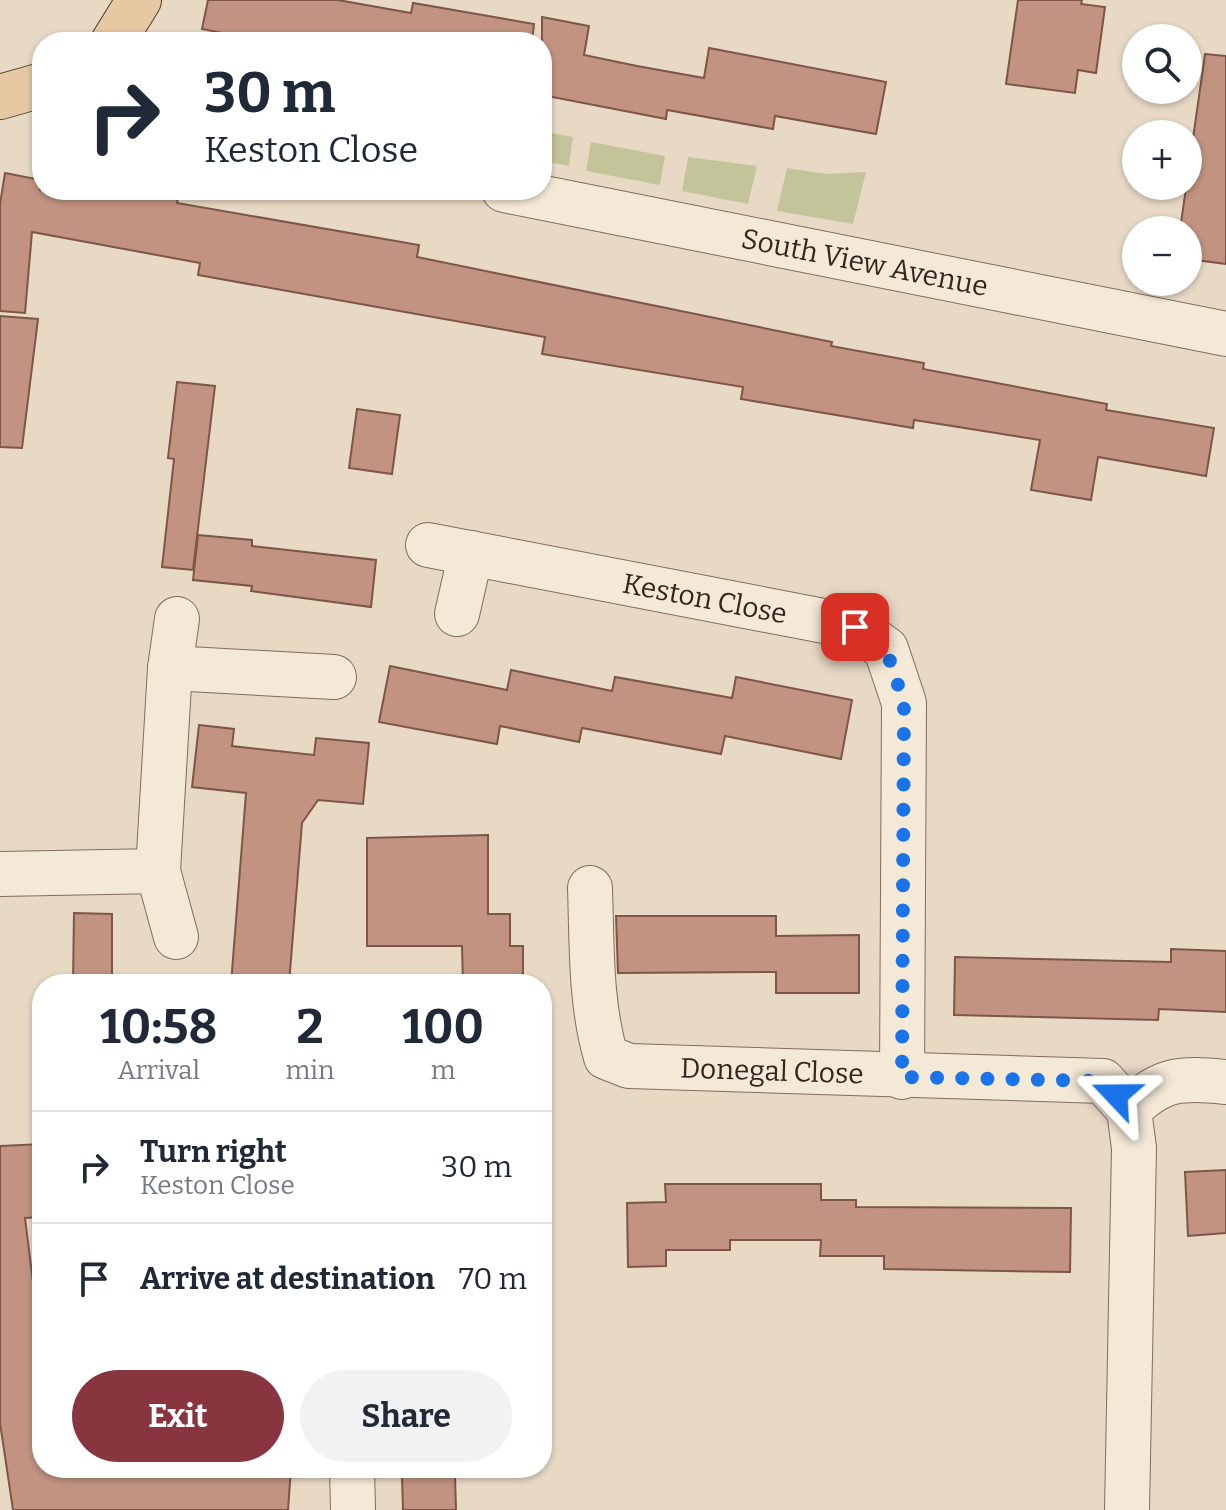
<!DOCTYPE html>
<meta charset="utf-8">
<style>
body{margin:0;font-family:Bitter,serif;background:#f2f2f3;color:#1f2937;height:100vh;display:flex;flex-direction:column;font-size:30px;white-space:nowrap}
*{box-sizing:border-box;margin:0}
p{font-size:26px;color:#747a83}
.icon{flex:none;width:44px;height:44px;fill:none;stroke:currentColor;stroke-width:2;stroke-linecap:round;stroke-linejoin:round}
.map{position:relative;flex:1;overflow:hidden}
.panel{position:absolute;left:32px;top:974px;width:520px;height:504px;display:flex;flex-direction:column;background:#fff;border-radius:32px;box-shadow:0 2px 6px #0004}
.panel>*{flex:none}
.guide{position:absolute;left:32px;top:32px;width:520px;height:168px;border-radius:32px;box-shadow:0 2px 6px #0004;background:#fff;color:#1f2937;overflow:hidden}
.buttons{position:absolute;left:1122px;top:24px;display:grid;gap:16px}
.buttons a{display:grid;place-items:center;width:80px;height:80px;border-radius:50%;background:#fff;box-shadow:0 2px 6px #0004;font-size:40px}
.pin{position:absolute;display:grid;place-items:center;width:68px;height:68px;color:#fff;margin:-34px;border-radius:16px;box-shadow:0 4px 12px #0006}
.me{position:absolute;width:88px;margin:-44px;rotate:293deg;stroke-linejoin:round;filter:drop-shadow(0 0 6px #0008)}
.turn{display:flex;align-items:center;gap:28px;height:168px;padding:0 40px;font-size:36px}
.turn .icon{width:104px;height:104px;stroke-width:2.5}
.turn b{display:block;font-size:56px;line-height:68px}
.eta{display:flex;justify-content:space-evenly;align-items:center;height:136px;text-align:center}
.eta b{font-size:48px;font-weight:700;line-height:56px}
.action{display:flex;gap:16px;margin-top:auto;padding:16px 40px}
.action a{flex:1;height:92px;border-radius:48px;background:#883540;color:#fff;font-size:32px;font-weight:700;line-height:92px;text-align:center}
.action a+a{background:#f2f2f3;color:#1f2937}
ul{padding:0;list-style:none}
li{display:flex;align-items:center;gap:24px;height:112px;padding:0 40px;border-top:2px solid #e0e1e3}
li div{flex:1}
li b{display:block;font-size:30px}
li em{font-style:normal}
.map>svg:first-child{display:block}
.green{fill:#c4c49b}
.building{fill:#c19380;stroke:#7d5646;stroke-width:2}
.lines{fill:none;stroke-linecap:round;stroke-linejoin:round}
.minor-casing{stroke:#816c5d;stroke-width:46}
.major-casing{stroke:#4f3b31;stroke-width:46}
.minor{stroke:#f4e8d7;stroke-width:44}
.major{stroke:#e6c9a2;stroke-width:44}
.route{stroke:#1a73e8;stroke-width:14;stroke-dasharray:0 25.2}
.labels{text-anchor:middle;stroke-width:6;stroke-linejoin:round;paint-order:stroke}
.street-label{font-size:28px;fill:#33261f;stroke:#f0e5d4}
</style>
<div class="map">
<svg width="1226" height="1510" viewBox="0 0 1226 1510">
<rect width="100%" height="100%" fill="#e8d9c5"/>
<g class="green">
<polygon points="542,131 573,137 569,166 542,161"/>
<polygon points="591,142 665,156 660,185 586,171"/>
<polygon points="688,157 757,166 748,204 682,191"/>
<polygon points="787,168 826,174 866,172 853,224 777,211"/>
</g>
<g class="building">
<polygon points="208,0 338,0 411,13 413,3 534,24 532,42 267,42 202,29"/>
<polygon points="1018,0 1082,0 1081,4 1105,7 1096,73 1078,70 1075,93 1006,84"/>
<polygon points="542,17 589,26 584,55 637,66 704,78 709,48 886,82 876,134 775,116 773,129 667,110 666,119 542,95"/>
<polygon points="1205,54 1226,56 1226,264 1188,259 1188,230 1180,230"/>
<polygon points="5,173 41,180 40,190 179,190 177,203 419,245 417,257 832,342 831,346 924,363 923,369 1107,404 1106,410 1214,428 1206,476 1098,457 1091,500 1031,490 1040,440 914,420 913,428 741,399 743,387 542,354 545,337 198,275 200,263 32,232 25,313 0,311 0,204"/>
<polygon points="0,316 38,319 22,448 0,447"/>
<polygon points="177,382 215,386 193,570 162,567 174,459 168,458"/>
<polygon points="357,409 400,415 392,474 349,468"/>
<polygon points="198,535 252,540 252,546 376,560 371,607 251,591 252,586 193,580"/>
<polygon points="390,666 507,690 511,670 612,691 615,677 732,698 736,677 852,700 841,759 725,736 721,754 582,728 579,742 500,726 497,744 379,722"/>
<polygon points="199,725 234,729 232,746 314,755 316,738 369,743 363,804 318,800 302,823 289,984 231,984 246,793 192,787"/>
<polygon points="488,835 488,914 510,914 510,946 523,946 523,984 463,984 462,946 367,946 367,838"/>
<polygon points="74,913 112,914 112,984 73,984"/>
<polygon points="616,916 776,916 776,936 859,935 859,993 776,993 776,972 618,973"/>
<polygon points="1171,949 1226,951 1226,1012 1159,1009 1158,1020 954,1015 955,957 1171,962"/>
<polygon points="42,1144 42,1217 25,1218 42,1354 42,1468 291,1468 288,1510 13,1510 0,1423 0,1146"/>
<polygon points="1226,1170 1226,1233 1188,1236 1185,1172"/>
<polygon points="665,1184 821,1184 821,1200 856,1200 856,1207 1071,1208 1070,1272 884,1269 884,1256 820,1256 821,1240 730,1240 730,1250 666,1250 666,1266 628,1267 627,1203 666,1202"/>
<polygon points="455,1475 456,1510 403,1510 402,1476"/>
</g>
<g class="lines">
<defs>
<g id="minor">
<path id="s1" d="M504,190l722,144"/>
<path id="s2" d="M428,545l427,82 31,22 18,54 -2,374"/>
<polyline points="457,614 471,553"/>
<polyline points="170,668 334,677"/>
<polyline points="158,871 170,668 177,619"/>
<polyline points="0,874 158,871 176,937"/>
<path id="s3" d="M590,888c2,57 0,114 16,169l23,9 474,15 26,29 5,38 -7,362"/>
<path d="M1129,1110c33,-33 52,-32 97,-28"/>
<polyline points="352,1468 353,1510"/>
</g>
<g id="major">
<polyline points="113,42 139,0"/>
<polyline points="0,97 42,85"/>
</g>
</defs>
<use href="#minor" class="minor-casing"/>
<use href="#major" class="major-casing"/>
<use href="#minor" class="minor"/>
<use href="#major" class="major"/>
</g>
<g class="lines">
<polyline class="route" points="855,627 886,649 904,703 902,1077 1103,1081 1116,1095"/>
</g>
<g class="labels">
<g class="street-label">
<text dy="10" stroke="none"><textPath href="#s1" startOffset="368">South View Avenue</textPath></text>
<text dy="10" stroke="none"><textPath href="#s2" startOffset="282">Keston Close</textPath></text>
<text dy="10" stroke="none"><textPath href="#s3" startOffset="338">Donegal Close</textPath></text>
</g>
</g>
</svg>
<div class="buttons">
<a><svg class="icon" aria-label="search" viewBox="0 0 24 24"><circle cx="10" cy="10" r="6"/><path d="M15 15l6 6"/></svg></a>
<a>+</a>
<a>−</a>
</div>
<div class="pin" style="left:855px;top:627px;background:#d93025"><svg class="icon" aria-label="arrive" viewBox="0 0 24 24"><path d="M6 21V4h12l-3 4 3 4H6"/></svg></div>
<svg class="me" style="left:1116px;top:1095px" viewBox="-20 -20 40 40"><path d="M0-17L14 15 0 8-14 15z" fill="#1a73e8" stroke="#fff" stroke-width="4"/></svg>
<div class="guide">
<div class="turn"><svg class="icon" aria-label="right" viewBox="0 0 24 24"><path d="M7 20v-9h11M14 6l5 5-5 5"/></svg><div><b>30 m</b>Keston Close</div></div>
</div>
<section class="panel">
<div class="eta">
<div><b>10:58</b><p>Arrival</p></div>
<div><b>2</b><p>min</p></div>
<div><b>100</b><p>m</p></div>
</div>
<ul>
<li><svg class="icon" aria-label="right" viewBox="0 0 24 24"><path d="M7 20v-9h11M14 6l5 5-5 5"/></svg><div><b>Turn right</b><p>Keston Close</p></div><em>30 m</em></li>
<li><svg class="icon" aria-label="arrive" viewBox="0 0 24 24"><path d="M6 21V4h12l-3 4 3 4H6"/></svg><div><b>Arrive at destination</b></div><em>70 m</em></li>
</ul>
<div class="action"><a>Exit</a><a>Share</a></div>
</section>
</div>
